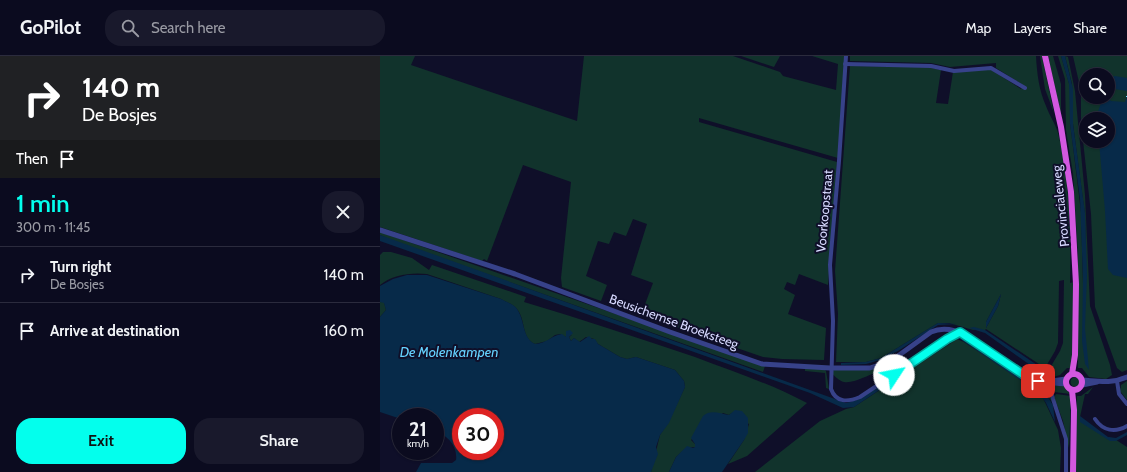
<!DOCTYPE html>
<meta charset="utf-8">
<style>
body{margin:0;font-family:Cabin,sans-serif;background:#19192c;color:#f1f3f6;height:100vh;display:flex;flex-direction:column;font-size:15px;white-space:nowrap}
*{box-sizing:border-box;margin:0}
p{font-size:13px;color:#9a9ba4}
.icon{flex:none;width:22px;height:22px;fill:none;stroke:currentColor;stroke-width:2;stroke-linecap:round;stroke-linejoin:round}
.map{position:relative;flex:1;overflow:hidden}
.panel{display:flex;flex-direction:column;background:#0b0b1f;width:380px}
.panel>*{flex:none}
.guide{background:#202124;color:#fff;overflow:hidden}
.fabs{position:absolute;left:699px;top:12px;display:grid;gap:8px}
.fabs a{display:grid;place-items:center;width:36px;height:36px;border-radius:50%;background:#0b0b1f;box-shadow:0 1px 3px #0004,0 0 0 1px #2b2b3d;font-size:20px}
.speed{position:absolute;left:12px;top:352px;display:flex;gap:8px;font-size:20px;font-weight:700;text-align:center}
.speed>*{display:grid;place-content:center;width:52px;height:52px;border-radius:50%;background:#0b0b1f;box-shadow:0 1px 3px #0004,0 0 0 1px #2b2b3d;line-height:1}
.speed small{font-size:10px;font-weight:400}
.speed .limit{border:6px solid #d22;background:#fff;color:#111}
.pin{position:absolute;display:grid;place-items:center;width:34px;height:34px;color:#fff;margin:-17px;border-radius:8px;box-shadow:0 2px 6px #0006}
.me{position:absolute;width:44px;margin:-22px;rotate:56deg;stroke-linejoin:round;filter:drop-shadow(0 0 3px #0008)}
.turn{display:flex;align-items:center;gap:14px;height:84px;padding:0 16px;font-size:18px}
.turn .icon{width:52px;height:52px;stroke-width:2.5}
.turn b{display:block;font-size:28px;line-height:34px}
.then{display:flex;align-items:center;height:38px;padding:0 16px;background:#0003;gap:8px;font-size:15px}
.round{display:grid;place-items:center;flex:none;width:42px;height:42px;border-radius:16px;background:#19192c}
.headline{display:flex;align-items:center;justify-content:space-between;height:68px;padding:0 16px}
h1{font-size:24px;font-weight:600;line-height:30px;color:#03ffed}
.action{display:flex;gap:8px;margin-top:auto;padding:8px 16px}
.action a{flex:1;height:46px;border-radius:16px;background:#03ffed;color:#111;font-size:16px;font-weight:600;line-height:46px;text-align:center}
.action a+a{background:#19192c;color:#f1f3f6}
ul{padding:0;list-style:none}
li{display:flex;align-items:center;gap:12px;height:56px;padding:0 16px;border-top:1px solid #2b2b3d}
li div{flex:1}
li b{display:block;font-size:15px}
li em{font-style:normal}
header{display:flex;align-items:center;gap:24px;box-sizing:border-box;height:56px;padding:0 20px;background:#0b0b1f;border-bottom:1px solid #2b2b3d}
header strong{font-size:19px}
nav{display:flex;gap:22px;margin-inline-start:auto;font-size:14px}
.search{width:280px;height:36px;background:#19192c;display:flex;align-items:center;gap:10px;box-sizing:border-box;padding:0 14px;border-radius:16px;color:#9a9ba4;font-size:15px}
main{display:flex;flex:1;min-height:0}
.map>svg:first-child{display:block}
.green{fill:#11332c;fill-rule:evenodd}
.water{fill:#072a49;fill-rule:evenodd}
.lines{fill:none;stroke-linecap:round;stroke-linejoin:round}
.ferry{stroke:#65d2ff;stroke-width:1;stroke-dasharray:5 4;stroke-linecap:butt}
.minor{stroke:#37428a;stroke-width:4}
.tertiary{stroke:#37428a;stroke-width:5}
.trunk{stroke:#d358e0;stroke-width:6}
.route-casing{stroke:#02a69a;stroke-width:10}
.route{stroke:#03ffed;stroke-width:7}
.labels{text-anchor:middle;stroke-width:4;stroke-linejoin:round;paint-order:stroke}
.street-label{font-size:13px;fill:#d7d9ff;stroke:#0f0f29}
.water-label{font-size:14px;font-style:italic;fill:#65d2ff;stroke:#0f0f29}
</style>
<header>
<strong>GoPilot</strong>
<div class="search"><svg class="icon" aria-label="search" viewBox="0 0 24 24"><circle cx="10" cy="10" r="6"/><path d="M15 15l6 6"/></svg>Search here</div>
<nav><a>Map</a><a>Layers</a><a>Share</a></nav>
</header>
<main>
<section class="panel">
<div class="guide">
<div class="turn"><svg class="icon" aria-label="right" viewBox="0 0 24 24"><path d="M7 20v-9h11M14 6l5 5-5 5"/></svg><div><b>140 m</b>De Bosjes</div></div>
<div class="then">Then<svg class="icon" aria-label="arrive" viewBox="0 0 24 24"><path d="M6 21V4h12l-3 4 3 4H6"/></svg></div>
</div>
<div class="headline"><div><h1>1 min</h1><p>300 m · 11:45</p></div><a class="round"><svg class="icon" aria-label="close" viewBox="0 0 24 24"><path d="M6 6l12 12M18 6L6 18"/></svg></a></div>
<ul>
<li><svg class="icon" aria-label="right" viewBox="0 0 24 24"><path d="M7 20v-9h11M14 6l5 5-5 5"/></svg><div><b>Turn right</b><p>De Bosjes</p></div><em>140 m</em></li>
<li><svg class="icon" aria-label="arrive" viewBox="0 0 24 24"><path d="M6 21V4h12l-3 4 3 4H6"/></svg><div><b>Arrive at destination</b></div><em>160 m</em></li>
</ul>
<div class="action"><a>Exit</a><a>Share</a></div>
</section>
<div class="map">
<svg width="747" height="416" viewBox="0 0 747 416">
<rect width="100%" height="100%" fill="#0f0f29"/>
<g class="green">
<polygon points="0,0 35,0 31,9 197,65 204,0 353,0 400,16 403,20 456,34 458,8 432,0 465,0 458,102 319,62 319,66 457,106 448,229 419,218 415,229 407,226 404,233 415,239 408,258 446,272 444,304 402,303 383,301 261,259 273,227 251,219 267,168 253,163 246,180 234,176 229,188 218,185 206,220 227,229 221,245 182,231 181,222 191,126 143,109 107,205 104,203 102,205 0,171"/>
<polygon points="361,0 400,0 394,11"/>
<path d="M470,0h186c1,18 3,34 10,50 4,11 11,20 13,31 11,47 12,97 11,146l4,-1 -2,86h-5l-7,7 -14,4 -10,-1 -7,-3 15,3 16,-27 3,-8 1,-63 -5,1 -1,62 -3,8 -10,17 -59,-39 -3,3 -4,-3 -6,1 -24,-7h-11l-57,35 -15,4h-30l2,-48 -3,-43 15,-205 76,1 15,3 -5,33 12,1 5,-32 37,-3 31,20 2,-4 -27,-17v-5l-46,4 -19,-4 -81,-2zM621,238l-3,12 -12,22v-6z"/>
<polygon points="660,0 662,0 674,57 665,33"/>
<polygon points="668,0 673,0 681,28 681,59"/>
<polygon points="678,0 681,0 690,31 690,66 701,156 703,227 706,243 705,159 693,68 692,28 685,0 688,1 695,35 705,139 710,250 730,309 732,319 726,323 709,321 702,312 698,312 698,198 693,118 686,74 685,23"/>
<path d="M693,0h54v314l-5,2 -5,-4 -22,-61 -4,-93 -10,-92v-31zM706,19h22v22h-22zM706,63h22v22h-22z"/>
<polygon points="0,176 385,310 383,316 11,184 0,179"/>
<path d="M3,196h8l21,6 17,12 3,-5 94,32 -2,5c57,17 114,36 171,55 39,15 74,26 112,46l-60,53 -19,8 16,-24 5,-16 -17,-11 -3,2 -6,-2 -32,27 4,4v3l-9,1 -10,9 -7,15h-18l9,-37 8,-12 17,-36 -1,-6 -9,-11 -39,-13 -9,2 -7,-2 -22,-13 -4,-5 -8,-2 -7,5 -5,-4 -3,3 -2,-4 3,-2 -7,2 -5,-3 -5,1 -8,6 -12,3c-14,-6 -9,-24 -18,-35 -4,-5 -11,-7 -16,-10l-74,-25c-16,-2 -35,1 -47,11v-30z"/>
<polygon points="0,246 4,246 6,254 0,261"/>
<polygon points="577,283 584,286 604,299 652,331 663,342 678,374 681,392 680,416 375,416 440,365 466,353 474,351"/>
<path d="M520,303c-10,6 -46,26 -56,23 -5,-1 -9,-6 -13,-9l3,-3h14l45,-8z"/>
<polygon points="425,312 444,313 446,315 449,333 446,332 445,317 425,315"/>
<circle cx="695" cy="326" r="4.5"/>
<path d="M646,322c14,5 23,12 28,27l-10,-14z"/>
<polygon points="747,325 747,344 740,335 741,329"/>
<polygon points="675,329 684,330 691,338 674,336"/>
<polygon points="713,331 708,338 705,338 700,361 726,381 733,382 747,391 747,416 695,416 697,340 701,340"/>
<polygon points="676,338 691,340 689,392 683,365 674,341"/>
</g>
<g class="water">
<polygon points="681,0 685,0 693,33 693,68 705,157 707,219 705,272 709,314 705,308 702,285 703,222 700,143 690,68 689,28"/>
<polygon points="735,20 747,22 747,35 728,32 728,22"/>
<path d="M747,40v182l-14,-3 -5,-6 -3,-58 -6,-70h9v-22h-11c0,-9 5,-13 4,-22h6l4,4 14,1z"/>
<polygon points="0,179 466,347 477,344 572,281 577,280 587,282 664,335 673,349 675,366 666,347 659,337 580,283 574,284 474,351 463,352 430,337 0,185"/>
<path d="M27,219h20l74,24c5,3 13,5 16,10 8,11 5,29 18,35 11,0 17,-9 27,-10l4,3v-6l4,-1 3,3 -4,4 2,4 3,-3 6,4 9,-6 3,3h3l3,5 22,13 7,2 9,-2 39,13 9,11 1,6 -16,36 -9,12 -4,12 2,7 -7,18h-235l5,-9h31l4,-3c2,-14 -9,-25 -21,-29v-14h-34v2l-21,-7v-95l6,-7 -2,-7 -4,-1v-16l13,-7zM81,361h34v34h-34z"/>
<polygon points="621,238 618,250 606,272 606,266"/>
<polygon points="558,267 577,268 558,269 518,295 500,304 486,308 461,309 461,307 486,306 501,302"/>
<polygon points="594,271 605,274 660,311 661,314 657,314 605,277 589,272"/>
<path d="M355,354l7,1 6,7v15l-4,7 -22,32h-53l7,-15 11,-11 6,2 2,-1v-3l-4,-6 12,-22c8,-7 17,-2 26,-1z"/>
<polygon points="700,360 728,381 736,382 747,376 747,379 736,385 730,385 700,366"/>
</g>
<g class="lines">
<polyline class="ferry" points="746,40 747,41"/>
<g class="minor">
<path d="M466,0l-7,105 -9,104 3,56 -2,68c5,14 17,13 29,8l87,-58 13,-7"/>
<polyline points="465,8 551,10 574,15 611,12 645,32"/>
<polyline points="737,325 739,338 747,348"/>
<polyline points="669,326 673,343 686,383 686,416"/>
<path d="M715,363c8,12 20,14 32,7"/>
</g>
<g class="tertiary">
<path d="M0,174l135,44 155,58 92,32 68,4h40l21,-7 40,-29c33,-15 71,34 99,46 11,5 25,5 36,6"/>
<path d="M702,324c16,1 29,4 45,-3"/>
<polyline points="672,325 686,323"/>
<polyline points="702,329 717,326"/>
</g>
<g class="trunk">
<polyline points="665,0 681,71 691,136 696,228 695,299 692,318"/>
<circle cx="694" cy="326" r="8"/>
<polyline points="692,334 694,354 693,416"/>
</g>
</g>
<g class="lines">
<defs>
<polyline id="route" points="514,319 567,283 580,276 644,319 658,325"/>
</defs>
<use href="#route" class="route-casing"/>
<use href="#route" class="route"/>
</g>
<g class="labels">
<g class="street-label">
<text transform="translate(680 150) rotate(-96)" y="5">Provincialeweg</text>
<text transform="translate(444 155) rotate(-85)" y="5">Voorkoopstraat</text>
<text transform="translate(294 265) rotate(20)" y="5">Beusichemse Broeksteeg</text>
</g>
<g class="water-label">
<text x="69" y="301">De Molenkampen</text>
</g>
</g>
</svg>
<div class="fabs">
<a><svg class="icon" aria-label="search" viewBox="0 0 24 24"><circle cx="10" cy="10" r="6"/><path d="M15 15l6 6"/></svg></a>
<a><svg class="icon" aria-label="layers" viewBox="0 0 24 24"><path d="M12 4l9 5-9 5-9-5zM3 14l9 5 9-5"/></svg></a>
</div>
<div class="speed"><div>21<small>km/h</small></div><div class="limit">30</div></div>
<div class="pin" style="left:658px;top:325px;background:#d93025"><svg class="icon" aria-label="arrive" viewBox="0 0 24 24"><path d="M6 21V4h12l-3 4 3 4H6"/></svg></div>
<svg class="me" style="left:514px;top:319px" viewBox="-20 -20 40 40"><circle r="19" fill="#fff"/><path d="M0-13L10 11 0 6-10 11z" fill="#03ffed"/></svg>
</div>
</main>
